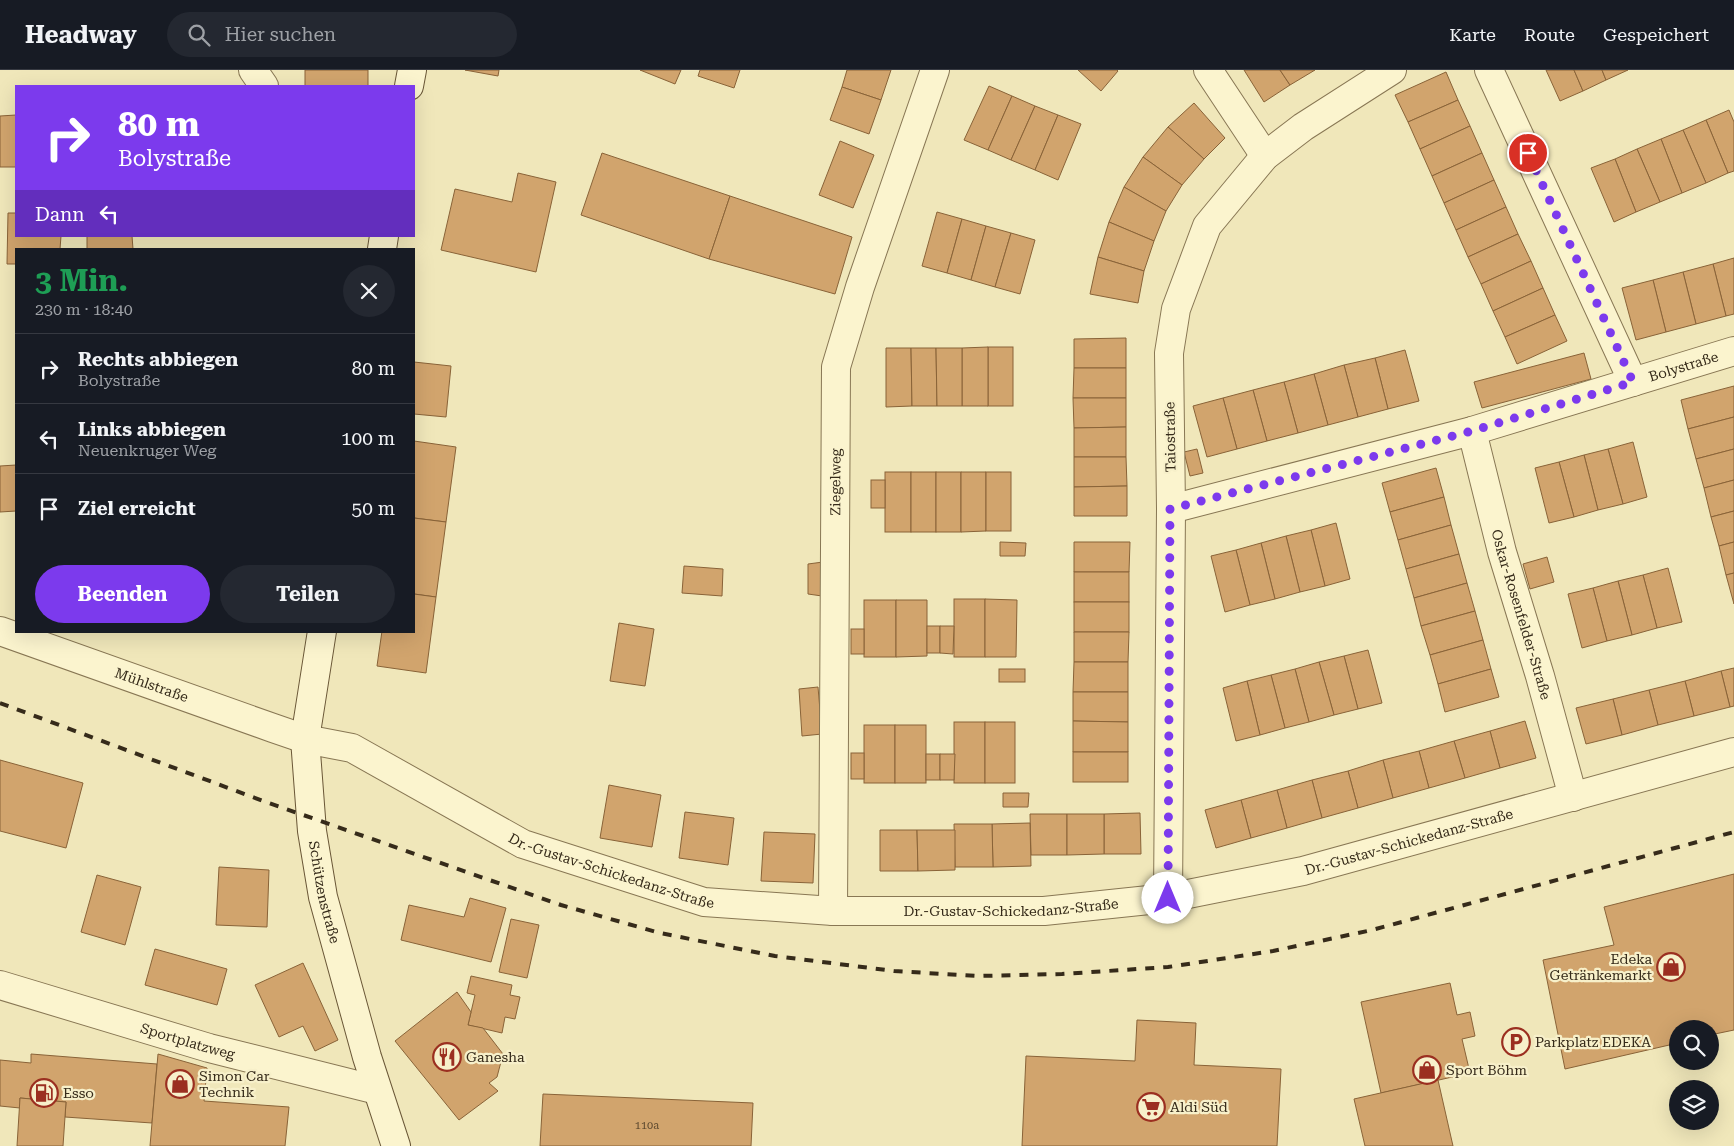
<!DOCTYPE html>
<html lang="de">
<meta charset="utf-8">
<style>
body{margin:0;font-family:"Roboto Serif",serif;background:#242831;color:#f1f3f6;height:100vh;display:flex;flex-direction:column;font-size:19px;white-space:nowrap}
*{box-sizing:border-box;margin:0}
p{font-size:16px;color:#9ea1a6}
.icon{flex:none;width:28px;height:28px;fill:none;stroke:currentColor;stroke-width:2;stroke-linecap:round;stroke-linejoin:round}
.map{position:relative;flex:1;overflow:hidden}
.details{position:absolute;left:15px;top:178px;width:400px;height:385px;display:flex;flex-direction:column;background:#171b24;border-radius:0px;box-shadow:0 5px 20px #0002}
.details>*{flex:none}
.banner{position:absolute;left:15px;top:15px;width:400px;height:152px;border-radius:0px;box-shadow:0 5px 20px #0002;background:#7c3aed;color:#fff;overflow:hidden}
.buttons{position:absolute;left:1669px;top:950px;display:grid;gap:10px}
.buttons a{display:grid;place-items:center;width:50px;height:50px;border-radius:50%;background:#171b24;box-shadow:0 5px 20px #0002;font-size:25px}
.pin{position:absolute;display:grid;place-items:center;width:42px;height:42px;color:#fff;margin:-21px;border:2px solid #fff;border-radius:50%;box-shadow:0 1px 5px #0007}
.me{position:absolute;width:55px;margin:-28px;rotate:0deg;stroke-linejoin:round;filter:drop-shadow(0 0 4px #0008)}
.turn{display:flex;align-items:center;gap:18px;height:105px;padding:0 20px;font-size:22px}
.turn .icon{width:65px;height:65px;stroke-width:2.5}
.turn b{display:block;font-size:35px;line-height:42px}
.then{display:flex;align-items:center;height:48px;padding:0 20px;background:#0003;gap:10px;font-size:19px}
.round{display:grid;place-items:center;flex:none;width:52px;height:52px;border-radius:26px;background:#242831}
.overview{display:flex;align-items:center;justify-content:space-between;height:85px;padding:0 20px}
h1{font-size:30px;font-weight:700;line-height:38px;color:#1e9e55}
.primary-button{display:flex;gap:10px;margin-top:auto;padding:10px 20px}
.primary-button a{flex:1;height:58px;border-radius:30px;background:#7c3aed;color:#fff;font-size:20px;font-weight:700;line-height:58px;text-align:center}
.primary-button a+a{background:#242831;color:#f1f3f6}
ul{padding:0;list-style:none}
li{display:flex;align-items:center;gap:15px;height:70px;padding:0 20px;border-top:1px solid #363941}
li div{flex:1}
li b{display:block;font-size:19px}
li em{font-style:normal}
header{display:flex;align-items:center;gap:30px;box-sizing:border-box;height:70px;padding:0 25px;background:#171b24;border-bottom:1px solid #363941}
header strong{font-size:24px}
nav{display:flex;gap:28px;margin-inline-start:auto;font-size:18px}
.search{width:350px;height:45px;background:#242831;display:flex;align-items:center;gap:12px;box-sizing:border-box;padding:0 18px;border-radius:28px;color:#9ea1a6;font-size:19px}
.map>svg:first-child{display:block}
.building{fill:#d1a46d;stroke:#896338}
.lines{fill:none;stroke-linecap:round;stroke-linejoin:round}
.street-casing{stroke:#887754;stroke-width:30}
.secondary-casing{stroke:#6a5737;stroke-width:30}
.street{stroke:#fbf4ce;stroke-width:28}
.secondary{stroke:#fbf4ce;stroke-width:28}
.rail{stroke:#362b1a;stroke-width:4;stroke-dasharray:9 9;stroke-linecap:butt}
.route{stroke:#7c3aed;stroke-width:9;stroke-dasharray:0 16.2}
.labels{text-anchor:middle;stroke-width:4.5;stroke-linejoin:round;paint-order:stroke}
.number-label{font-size:11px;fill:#5d492f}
.street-label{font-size:14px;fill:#362b1a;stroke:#f7f0ca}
.poi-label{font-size:14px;fill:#362b1a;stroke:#f7f0ca;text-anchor:start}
</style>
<header>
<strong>Headway</strong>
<div class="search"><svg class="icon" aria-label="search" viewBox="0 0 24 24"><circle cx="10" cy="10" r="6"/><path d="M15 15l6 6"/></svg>Hier suchen</div>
<nav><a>Karte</a><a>Route</a><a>Gespeichert</a></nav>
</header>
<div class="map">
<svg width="1734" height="1076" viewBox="0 0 1734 1076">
<rect width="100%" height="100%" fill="#f0e7ba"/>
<g class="building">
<rect x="305" y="0" width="63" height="16"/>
<polygon points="465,0 499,0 498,6"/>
<polygon points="640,0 681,0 675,14"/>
<polygon points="700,0 740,0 734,18 698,6"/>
<polygon points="847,0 891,0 881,30 842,17"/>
<polygon points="1078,0 1117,0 1118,1 1101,21"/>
<polygon points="1244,0 1280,0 1290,15 1264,32"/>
<polygon points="1280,0 1315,0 1290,15"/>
<polygon points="1546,0 1574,0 1583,21 1560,31"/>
<polygon points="1574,0 1602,0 1606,10 1583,21"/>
<polygon points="1602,0 1628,0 1606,10"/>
<polygon points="1446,2 1458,30 1408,52 1395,25"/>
<polygon points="989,16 1012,26 988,80 964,70"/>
<polygon points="842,17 881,30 869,64 830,50"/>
<polygon points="1012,26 1035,36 1011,90 988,80"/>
<polygon points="1458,30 1470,56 1420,79 1408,52"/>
<polygon points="1194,33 1225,68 1204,89 1168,57"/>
<polygon points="1035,36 1058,45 1035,100 1011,90"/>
<polygon points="1729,40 1734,52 1734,101 1728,103 1706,50"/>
<polygon points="16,45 16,97 0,97 0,46"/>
<polygon points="1058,45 1081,54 1058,110 1035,100"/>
<polygon points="1706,50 1728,103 1706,113 1683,60"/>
<polygon points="1470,56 1482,83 1432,106 1420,79"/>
<polygon points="1168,57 1204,89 1182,115 1143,87"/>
<polygon points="1683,60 1706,113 1682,123 1661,69"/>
<polygon points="1661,69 1682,123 1660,132 1637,79"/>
<polygon points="840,71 874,85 853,138 819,125"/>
<polygon points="1637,79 1660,132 1636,142 1615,89"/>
<polygon points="602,83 730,126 709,189 581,145"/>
<polygon points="1482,83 1494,110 1444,133 1432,106"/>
<polygon points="1143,87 1182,115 1166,141 1124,117"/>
<polygon points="1615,89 1636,142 1614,152 1591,98"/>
<polygon points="518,103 556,112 536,202 441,180 455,119 512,132"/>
<polygon points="1494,110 1506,137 1456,160 1444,133"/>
<polygon points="1124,117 1166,141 1154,171 1109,152"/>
<polygon points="730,126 852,167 835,224 709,189"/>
<polygon points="1506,137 1518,164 1468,187 1456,160"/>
<polygon points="937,142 962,149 947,203 922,196"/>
<polygon points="8,143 16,143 16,166 61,166 60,179 16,179 16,194 7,194"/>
<polygon points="962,149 986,156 971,210 947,203"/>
<polygon points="1109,152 1154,171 1144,201 1098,187"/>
<polygon points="986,156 1011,163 995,217 971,210"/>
<polygon points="1011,163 1035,170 1020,224 995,217"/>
<polygon points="1518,164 1531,191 1481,214 1468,187"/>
<polygon points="87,166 132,166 133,179 87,179"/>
<polygon points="1098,187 1144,201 1138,233 1090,224"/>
<polygon points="1734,188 1734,244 1726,246 1713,194"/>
<polygon points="1531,191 1543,218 1493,241 1481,214"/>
<polygon points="1713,194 1726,246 1696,254 1683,202"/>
<polygon points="1683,202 1696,254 1666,262 1653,210"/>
<polygon points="1653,210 1666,262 1636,270 1622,218"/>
<polygon points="1543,218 1555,245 1505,267 1493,241"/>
<polygon points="1555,245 1567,271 1517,294 1505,267"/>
<polygon points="1126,268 1126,298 1074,298 1074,269"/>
<rect x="988" y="277" width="25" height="59"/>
<polygon points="988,277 988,336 962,336 962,278"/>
<polygon points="886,278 911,278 912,336 886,337"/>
<polygon points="911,278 936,278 937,336 912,336"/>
<polygon points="936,278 962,278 962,336 937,336"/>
<polygon points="1405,280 1419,331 1388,339 1375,288"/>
<polygon points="1584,283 1591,309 1482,338 1474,312"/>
<polygon points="1375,288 1388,339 1358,347 1344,295"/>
<polygon points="414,292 451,296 446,347 414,344"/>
<polygon points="1344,295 1358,347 1328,355 1314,304"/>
<polygon points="1074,298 1126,298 1126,328 1073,328"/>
<polygon points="1314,304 1328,355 1298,363 1284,312"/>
<polygon points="1284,312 1298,363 1267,371 1253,320"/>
<polygon points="1734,316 1734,347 1688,359 1681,330"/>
<polygon points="1253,320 1267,371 1237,379 1223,328"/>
<polygon points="1073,328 1126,328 1126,357 1074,358"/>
<polygon points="1223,328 1237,379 1207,387 1193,336"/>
<polygon points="1734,347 1734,379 1696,389 1688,359"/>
<polygon points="1126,357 1126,387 1074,387 1074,358"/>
<polygon points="414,371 456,377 446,452 414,448"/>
<polygon points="1633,372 1647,427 1623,434 1608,379"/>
<polygon points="1197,379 1203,403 1190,406 1184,382"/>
<polygon points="1608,379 1623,434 1598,440 1584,385"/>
<polygon points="1734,379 1734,410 1704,418 1696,389"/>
<polygon points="1584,385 1598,440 1574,447 1559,392"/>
<polygon points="1074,387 1126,387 1127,416 1074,417"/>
<polygon points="1559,392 1574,447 1549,453 1535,398"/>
<polygon points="16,395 16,441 0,442 0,396"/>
<polygon points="1436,398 1444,427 1390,442 1382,413"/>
<rect x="885" y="402" width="26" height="60"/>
<rect x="911" y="402" width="25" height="60"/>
<rect x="936" y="402" width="25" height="60"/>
<polygon points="961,402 986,402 986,461 961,462"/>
<rect x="986" y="402" width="25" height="59"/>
<rect x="871" y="410" width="14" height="28"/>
<polygon points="1734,410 1734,441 1711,447 1704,418"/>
<polygon points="1127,416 1127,446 1074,446 1074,417"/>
<polygon points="1444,427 1451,455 1398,470 1390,442"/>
<polygon points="1734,441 1734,472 1719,476 1711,447"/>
<polygon points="414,448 446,452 436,527 414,524"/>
<polygon points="1336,453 1350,509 1325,516 1311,460"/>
<polygon points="1451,455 1459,484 1406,499 1398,470"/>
<polygon points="1311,460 1325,516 1300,522 1286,466"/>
<polygon points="1286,466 1300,522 1275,529 1261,473"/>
<polygon points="1000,472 1026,473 1025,486 1000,486"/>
<polygon points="1074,472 1130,472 1129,502 1074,502"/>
<polygon points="1734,472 1734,503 1726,505 1719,476"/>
<polygon points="1261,473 1275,529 1250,535 1236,480"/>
<polygon points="1236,480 1250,535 1225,542 1211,486"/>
<polygon points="1459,484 1467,513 1414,528 1406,499"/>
<polygon points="1547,487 1554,512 1530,519 1523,494"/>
<polygon points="823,492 822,526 808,524 808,494"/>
<polygon points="684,496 723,499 722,526 682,523"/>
<polygon points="1668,498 1682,552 1657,558 1643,505"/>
<rect x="1074" y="502" width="55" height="30"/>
<polygon points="1734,503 1734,534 1726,505"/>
<polygon points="1643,505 1657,558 1632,565 1618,511"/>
<polygon points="1618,511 1632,565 1607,571 1593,518"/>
<polygon points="1467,513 1475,541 1421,556 1414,528"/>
<polygon points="1593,518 1607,571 1582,578 1568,524"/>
<polygon points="414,524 436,527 426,603 377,596 382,561 414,561"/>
<rect x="954" y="529" width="31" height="58"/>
<polygon points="985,529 1017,530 1016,587 985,587"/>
<rect x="864" y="530" width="32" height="57"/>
<polygon points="896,530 927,530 927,586 896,587"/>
<rect x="1074" y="532" width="55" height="30"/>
<polygon points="1475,541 1483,570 1430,585 1421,556"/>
<polygon points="619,553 654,559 645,616 610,611"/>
<rect x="927" y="556" width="13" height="27"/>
<polygon points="940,556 954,556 953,584 940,583"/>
<rect x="851" y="559" width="13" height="25"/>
<polygon points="1074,562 1129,562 1128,592 1074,592"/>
<polygon points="1483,570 1491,599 1438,614 1430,585"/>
<polygon points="1368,580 1382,633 1358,639 1344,586"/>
<polygon points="1344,586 1358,639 1334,645 1319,592"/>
<polygon points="1074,592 1128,592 1128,622 1073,622"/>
<polygon points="1319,592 1334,645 1309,652 1295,599"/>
<polygon points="1734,598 1734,636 1730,637 1721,601"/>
<rect x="999" y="599" width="26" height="13"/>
<polygon points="1295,599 1309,652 1285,658 1271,605"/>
<polygon points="1491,599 1499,627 1445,642 1438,614"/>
<polygon points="1721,601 1730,637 1694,646 1685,611"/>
<polygon points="1271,605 1285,658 1260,665 1247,611"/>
<polygon points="1247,611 1260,665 1236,671 1223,618"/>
<polygon points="1685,611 1694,646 1658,655 1649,620"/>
<polygon points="818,617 822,664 802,666 799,619"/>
<polygon points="1649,620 1658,655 1622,665 1613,629"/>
<polygon points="1073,622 1128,622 1128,652 1073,651"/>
<polygon points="1613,629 1622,665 1586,674 1576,638"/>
<polygon points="1073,651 1128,652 1128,682 1073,682"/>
<polygon points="1525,651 1536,688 1500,698 1490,661"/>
<rect x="954" y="652" width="31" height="61"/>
<rect x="985" y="652" width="30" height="61"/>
<rect x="864" y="655" width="31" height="58"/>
<rect x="895" y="655" width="31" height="58"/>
<polygon points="1490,661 1500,698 1465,708 1454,671"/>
<polygon points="1454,671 1465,708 1429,718 1419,681"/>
<polygon points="1419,681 1429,718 1393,728 1383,690"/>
<rect x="1073" y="682" width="55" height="30"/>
<rect x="851" y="683" width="13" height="26"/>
<rect x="926" y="684" width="14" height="26"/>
<polygon points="940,684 955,684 954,710 940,710"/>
<polygon points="0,690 83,713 66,778 0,761"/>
<polygon points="1383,690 1393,728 1358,738 1348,701"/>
<polygon points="1348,701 1358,738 1322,748 1312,710"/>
<polygon points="1312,710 1322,748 1287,758 1277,720"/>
<polygon points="609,715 661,725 652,777 600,768"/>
<polygon points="1277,720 1287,758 1251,768 1241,730"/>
<polygon points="1003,723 1029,723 1028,737 1003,737"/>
<polygon points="1241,730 1251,768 1216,778 1205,740"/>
<polygon points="685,742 734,748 728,795 679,788"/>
<polygon points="1140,743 1141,784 1104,784 1104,744"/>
<polygon points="1030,744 1067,744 1067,785 1031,785"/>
<polygon points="1067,744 1104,744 1104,784 1067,785"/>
<polygon points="1030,753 1031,796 993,797 992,754"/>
<polygon points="954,754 992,754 993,797 955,797"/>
<polygon points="880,760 917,760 918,801 880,801"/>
<polygon points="917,760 955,760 955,800 918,801"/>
<polygon points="764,762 815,764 813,813 761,811"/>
<polygon points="219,797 269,800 267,857 216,855"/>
<polygon points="1734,804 1734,960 1710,965 1710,959 1678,959 1678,973 1565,999 1543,890 1614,875 1604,837"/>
<polygon points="97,805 141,817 125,875 81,862"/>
<polygon points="470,828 506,838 491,892 401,870 409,835 464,847"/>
<polygon points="511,849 539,855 527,908 499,902"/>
<polygon points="155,879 227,899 217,935 145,915"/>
<polygon points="303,893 338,970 315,981 303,956 279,967 255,915"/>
<polygon points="471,906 512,915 510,925 520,927 515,949 505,947 502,963 468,955 475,925 467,923"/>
<polygon points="1450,913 1457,945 1470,942 1475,966 1462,969 1470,1003 1381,1023 1361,932"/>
<polygon points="457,922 471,942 468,955 483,958 503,984 497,1007 489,1013 498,1021 459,1050 395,971"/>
<polygon points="1137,950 1196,953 1194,995 1281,999 1277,1076 1022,1076 1026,986 1135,991"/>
<polygon points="31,984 157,994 152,1053 65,1047 66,1032 20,1028 20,1038 0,1036 0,990 31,993"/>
<polygon points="158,984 207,998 204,1031 289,1037 285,1076 150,1076"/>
<polygon points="1438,1010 1453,1076 1365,1076 1354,1029"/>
<polygon points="543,1024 753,1033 751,1076 540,1076"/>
<polygon points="20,1028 66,1032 63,1076 17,1076"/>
</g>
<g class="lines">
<defs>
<g id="street">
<polyline points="253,0 264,16"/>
<polyline points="1208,0 1265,86"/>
<polyline points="1489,0 1633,312"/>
<path id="s1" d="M1472,361l30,121 38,124 33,121"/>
<path id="s2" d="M1171,439l301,-78 262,-80"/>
<path id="s3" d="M0,561l273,97 32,11 47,9 171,96 181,58 129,9h211l124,-13 135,-27 431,-119"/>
<polyline points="1168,828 1171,439 1169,283 1176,239 1207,156 1265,86 1303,57 1392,0"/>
<path id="s4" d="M833,841l3,-544 24,-80 75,-217"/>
<path id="s5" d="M0,915l209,63 168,42"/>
</g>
<g id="secondary">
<polyline points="409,16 412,0"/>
<polyline points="382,179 384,166"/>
<path id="s6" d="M322,561l-17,108 7,92 11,66 44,160 29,89"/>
</g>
</defs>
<use href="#street" class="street-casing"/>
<use href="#secondary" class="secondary-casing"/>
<use href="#street" class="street"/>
<use href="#secondary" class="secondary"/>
<polyline class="rail" points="0,633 266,732 561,835 660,863 775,886 894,901 977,906 1062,904 1168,897 1273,881 1372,860 1734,762"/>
</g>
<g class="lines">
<polyline class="route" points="1168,828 1170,439 1472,361 1633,312 1528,83"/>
</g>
<defs>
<symbol id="shop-ring" viewBox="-11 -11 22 22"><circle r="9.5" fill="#f7f0ca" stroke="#9b2f20" stroke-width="1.5"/><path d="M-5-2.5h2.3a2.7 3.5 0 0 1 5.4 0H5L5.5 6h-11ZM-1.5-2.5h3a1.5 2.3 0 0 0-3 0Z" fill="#9b2f20"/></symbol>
<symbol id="parking-ring" viewBox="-11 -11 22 22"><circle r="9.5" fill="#f7f0ca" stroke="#9b2f20" stroke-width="1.5"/><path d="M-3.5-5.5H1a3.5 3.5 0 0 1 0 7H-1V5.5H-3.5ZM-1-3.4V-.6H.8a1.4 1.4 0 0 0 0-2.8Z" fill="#9b2f20"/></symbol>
<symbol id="restaurant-ring" viewBox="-11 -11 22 22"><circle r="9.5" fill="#f7f0ca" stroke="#9b2f20" stroke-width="1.5"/><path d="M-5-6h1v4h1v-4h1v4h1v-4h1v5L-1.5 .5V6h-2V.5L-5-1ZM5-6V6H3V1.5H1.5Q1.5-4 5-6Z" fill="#9b2f20"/></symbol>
<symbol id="fuel-ring" viewBox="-11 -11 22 22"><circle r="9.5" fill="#f7f0ca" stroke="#9b2f20" stroke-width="1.5"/><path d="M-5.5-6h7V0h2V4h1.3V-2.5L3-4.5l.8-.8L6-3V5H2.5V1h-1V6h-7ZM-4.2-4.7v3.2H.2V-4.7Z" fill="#9b2f20"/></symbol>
<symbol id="supermarket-ring" viewBox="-11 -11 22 22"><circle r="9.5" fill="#f7f0ca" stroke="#9b2f20" stroke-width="1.5"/><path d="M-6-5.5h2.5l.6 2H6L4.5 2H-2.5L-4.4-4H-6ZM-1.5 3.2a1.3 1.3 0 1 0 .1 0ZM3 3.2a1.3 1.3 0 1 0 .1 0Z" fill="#9b2f20"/></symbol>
</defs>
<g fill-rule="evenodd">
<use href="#shop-ring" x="1655" y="881" width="32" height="32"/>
<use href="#parking-ring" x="1500" y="956" width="32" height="32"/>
<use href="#restaurant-ring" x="431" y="971" width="32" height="32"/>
<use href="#shop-ring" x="1411" y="984" width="32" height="32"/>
<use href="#shop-ring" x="164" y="998" width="32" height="32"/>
<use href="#fuel-ring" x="28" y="1007" width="32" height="32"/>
<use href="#supermarket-ring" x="1135" y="1021" width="32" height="32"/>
</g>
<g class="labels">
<g class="number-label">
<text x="647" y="1059">110a</text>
</g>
<g class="street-label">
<text dy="5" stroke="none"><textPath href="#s2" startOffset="532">Bolystraße</textPath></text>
<text transform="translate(1170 367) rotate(-91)" y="5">Taiostraße</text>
<text dy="5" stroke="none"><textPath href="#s4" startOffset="429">Ziegelweg</textPath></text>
<text dy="5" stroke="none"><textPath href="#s1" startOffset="190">Oskar-Rosenfelder-Straße</textPath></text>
<text dy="5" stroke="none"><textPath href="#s3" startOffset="161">Mühlstraße</textPath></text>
<text dy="5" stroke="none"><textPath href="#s3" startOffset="1470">Dr.-Gustav-Schickedanz-Straße</textPath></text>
<text dy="5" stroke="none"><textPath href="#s3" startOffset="660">Dr.-Gustav-Schickedanz-Straße</textPath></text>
<text dy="5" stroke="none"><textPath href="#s6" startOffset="264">Schützenstraße</textPath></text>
<text dy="5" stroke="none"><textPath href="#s3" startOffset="1065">Dr.-Gustav-Schickedanz-Straße</textPath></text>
<text dy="5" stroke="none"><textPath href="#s5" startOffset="196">Sportplatzweg</textPath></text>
</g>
<g class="poi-label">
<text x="1652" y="894" text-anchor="end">Edeka<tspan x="1652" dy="16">Getränkemarkt</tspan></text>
<text x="1535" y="977">Parkplatz EDEKA</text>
<text x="466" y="992">Ganesha</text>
<text x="1446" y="1005">Sport Böhm</text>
<text x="199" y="1011">Simon Car<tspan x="199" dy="16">Technik</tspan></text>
<text x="63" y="1028">Esso</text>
<text x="1170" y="1042">Aldi Süd</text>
</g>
</g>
</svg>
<div class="buttons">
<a><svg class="icon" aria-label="search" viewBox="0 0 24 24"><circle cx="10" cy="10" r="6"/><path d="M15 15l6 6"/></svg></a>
<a><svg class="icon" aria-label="layers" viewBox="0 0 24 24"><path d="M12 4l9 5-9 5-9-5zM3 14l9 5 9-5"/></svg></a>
</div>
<div class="pin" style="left:1528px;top:83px;background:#d93025"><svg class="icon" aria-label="arrive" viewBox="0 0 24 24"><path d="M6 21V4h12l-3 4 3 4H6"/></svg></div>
<svg class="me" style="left:1168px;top:828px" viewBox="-20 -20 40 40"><circle r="19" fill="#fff"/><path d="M0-13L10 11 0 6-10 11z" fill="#7c3aed"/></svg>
<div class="banner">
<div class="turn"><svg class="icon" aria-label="right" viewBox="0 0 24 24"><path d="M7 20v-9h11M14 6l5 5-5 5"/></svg><div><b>80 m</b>Bolystraße</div></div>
<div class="then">Dann<svg class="icon" aria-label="left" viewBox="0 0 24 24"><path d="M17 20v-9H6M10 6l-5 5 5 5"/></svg></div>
</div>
<section class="details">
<div class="overview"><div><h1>3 Min.</h1><p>230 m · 18:40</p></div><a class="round"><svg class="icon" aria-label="close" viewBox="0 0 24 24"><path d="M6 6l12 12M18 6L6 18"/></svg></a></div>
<ul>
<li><svg class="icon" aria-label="right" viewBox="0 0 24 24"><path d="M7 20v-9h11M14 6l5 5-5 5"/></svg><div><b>Rechts abbiegen</b><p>Bolystraße</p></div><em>80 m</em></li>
<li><svg class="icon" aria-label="left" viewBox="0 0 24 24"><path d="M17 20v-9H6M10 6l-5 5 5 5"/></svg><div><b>Links abbiegen</b><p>Neuenkruger Weg</p></div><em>100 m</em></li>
<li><svg class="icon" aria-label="arrive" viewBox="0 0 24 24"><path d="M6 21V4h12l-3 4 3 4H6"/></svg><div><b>Ziel erreicht</b></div><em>50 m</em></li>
</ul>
<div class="primary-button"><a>Beenden</a><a>Teilen</a></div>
</section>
</div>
